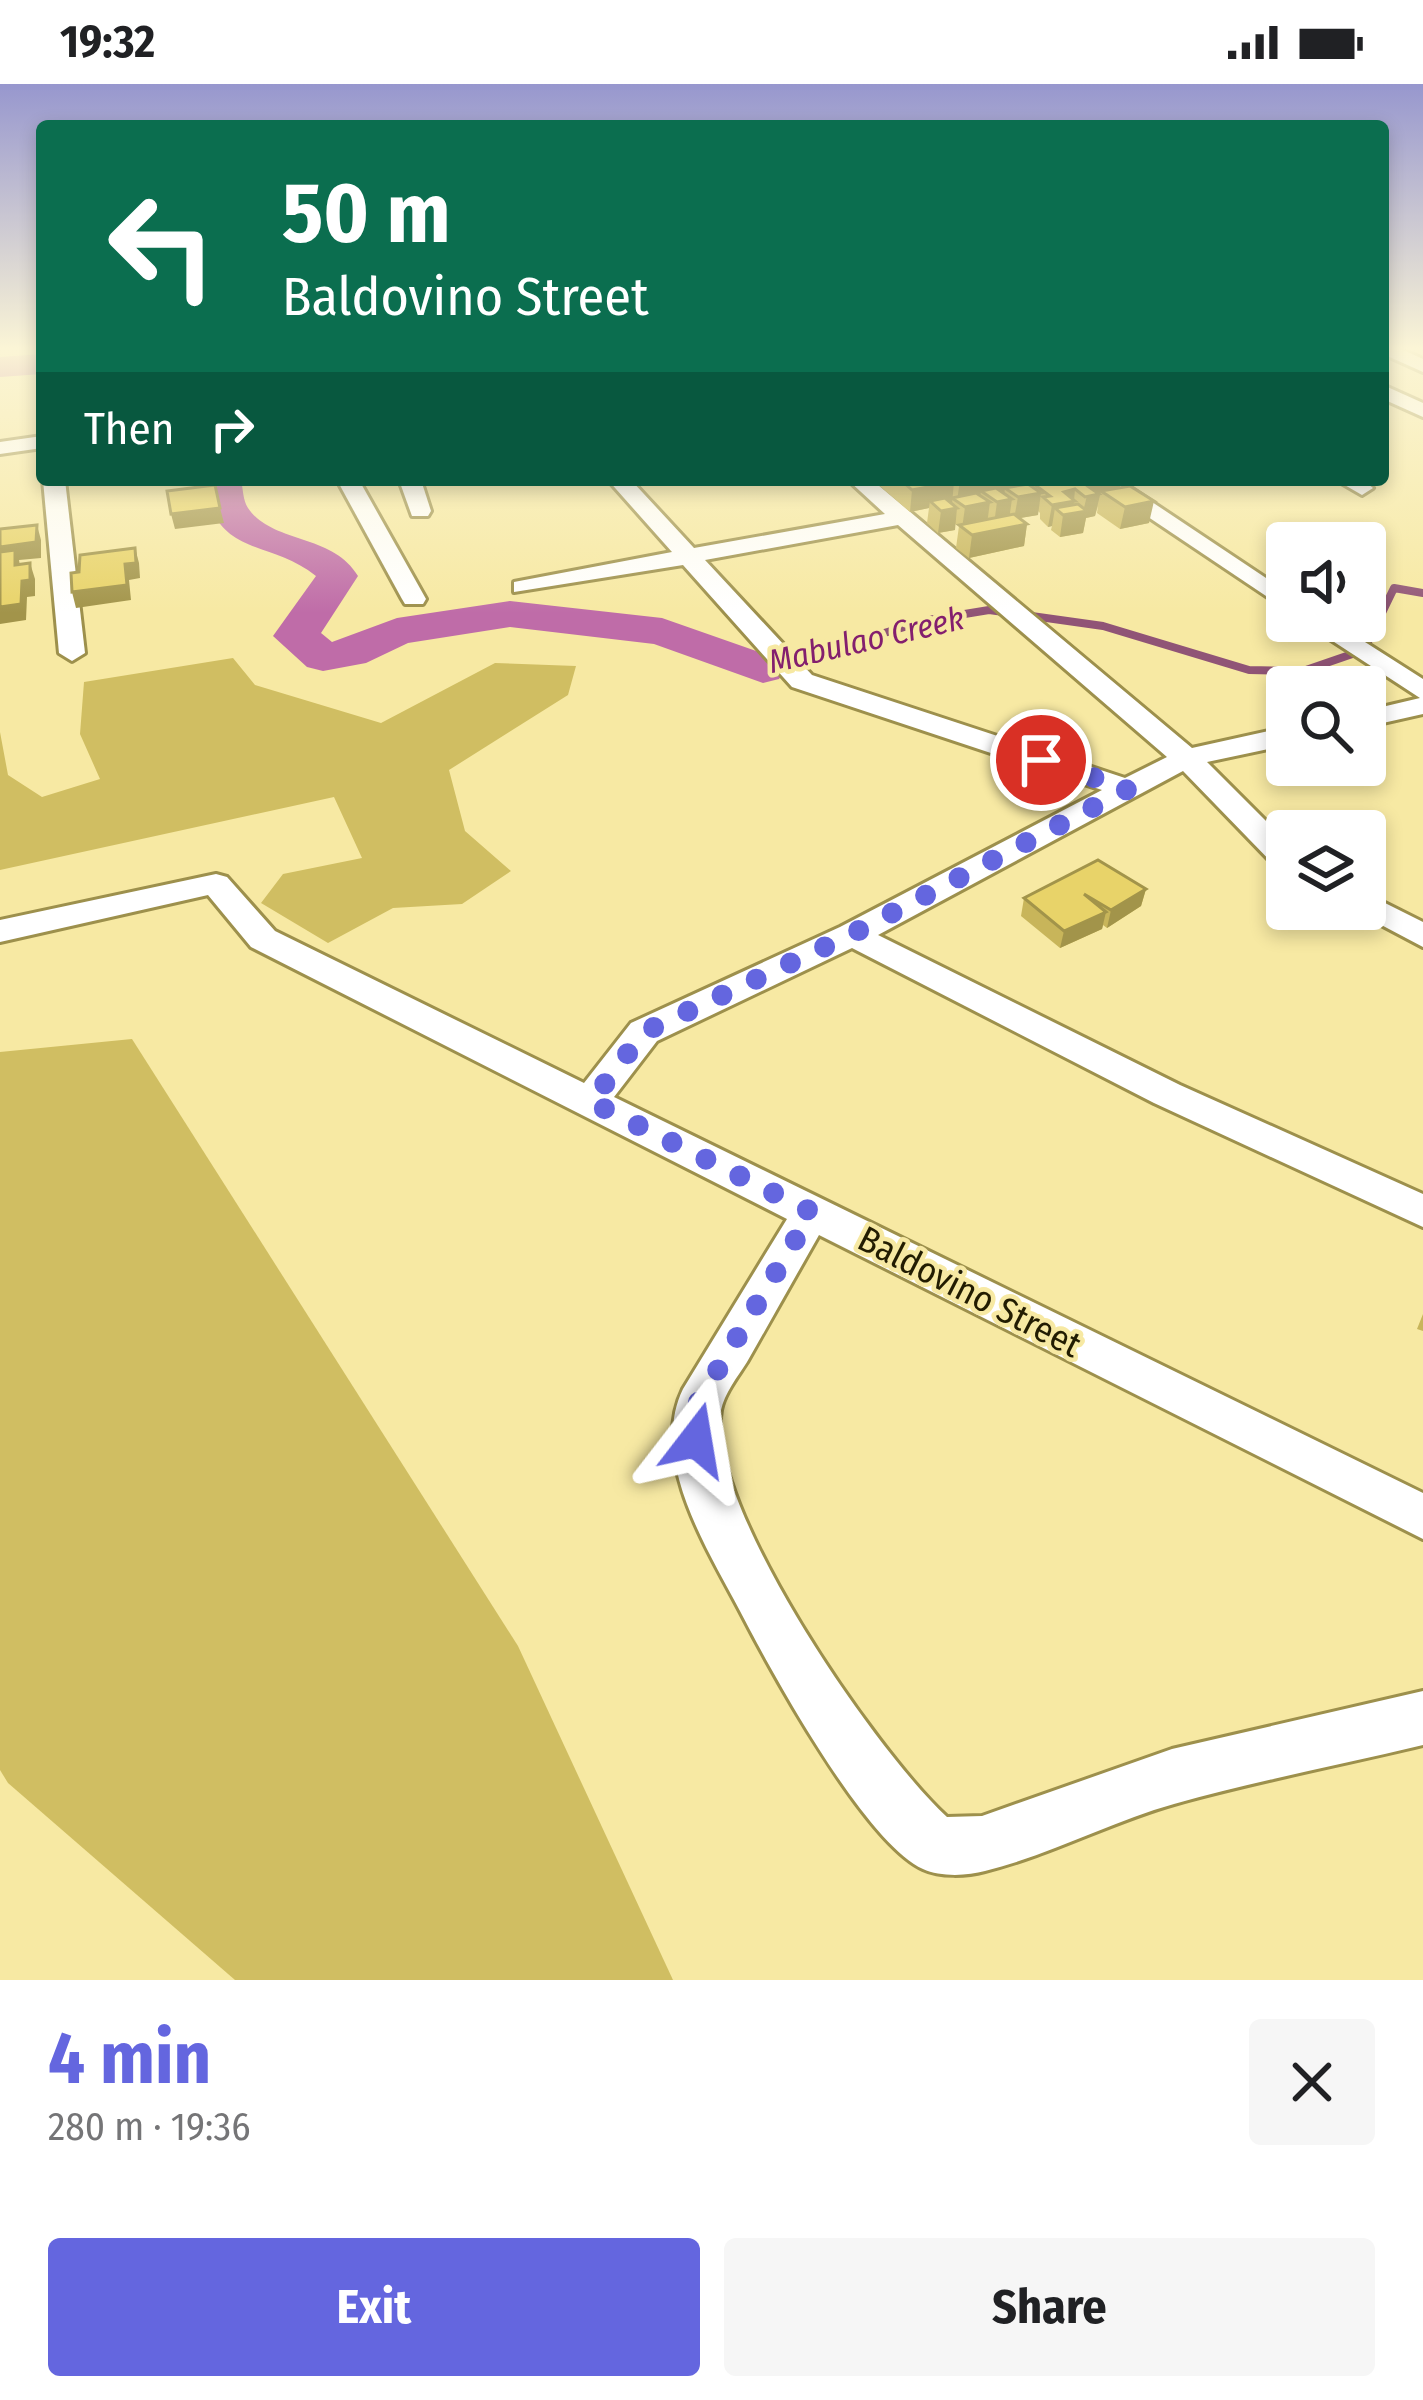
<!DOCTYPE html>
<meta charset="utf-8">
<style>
body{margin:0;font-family:"Fira Sans Condensed",sans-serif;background:#f6f6f6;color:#202124;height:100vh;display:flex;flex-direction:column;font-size:45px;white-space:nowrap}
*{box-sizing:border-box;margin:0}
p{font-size:39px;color:#757577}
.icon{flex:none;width:66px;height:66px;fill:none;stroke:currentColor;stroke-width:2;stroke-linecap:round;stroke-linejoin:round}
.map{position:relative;height:1896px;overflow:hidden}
.side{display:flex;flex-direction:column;background:#fff;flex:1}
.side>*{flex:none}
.banner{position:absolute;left:36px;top:36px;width:1353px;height:366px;border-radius:12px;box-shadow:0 6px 18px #0003;background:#0b6e4f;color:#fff;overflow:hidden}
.fabs{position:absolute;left:1266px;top:438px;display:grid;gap:24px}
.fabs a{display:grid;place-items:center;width:120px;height:120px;border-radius:12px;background:#fff;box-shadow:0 6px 18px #0003;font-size:60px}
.pin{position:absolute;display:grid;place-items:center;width:102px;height:102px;color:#fff;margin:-51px;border:6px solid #fff;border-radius:50%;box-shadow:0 3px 12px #0007}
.me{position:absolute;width:132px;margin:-66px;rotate:14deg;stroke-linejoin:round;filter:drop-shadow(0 0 9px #0008)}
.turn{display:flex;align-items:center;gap:42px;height:252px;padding:0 48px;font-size:54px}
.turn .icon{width:156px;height:156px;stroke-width:2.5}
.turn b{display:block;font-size:84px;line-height:102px}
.then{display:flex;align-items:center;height:114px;padding:0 48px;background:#0003;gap:24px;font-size:45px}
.round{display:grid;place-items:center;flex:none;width:126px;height:126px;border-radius:12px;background:#f6f6f6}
.head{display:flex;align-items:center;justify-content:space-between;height:204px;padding:0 48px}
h1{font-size:72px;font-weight:700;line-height:90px;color:#6466df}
.button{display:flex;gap:24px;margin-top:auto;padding:24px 48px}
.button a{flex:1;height:138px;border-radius:12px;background:#6466df;color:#fff;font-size:48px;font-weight:700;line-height:138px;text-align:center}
.button a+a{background:#f6f6f6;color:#202124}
.status{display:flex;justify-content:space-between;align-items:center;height:84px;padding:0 60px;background:#fff;direction:ltr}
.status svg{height:33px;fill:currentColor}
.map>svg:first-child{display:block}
.green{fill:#d0be62}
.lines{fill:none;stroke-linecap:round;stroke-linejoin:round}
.stream{stroke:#905476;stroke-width:8}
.river{fill:#bf6ca8;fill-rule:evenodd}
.minor-casing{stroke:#9d904c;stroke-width:6}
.minor{fill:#fff;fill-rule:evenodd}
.wall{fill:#c8b55a}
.shaded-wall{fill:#a2944a}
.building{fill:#e8d369;stroke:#a2944a;stroke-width:3}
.route{stroke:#6466df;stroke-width:21;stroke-dasharray:0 37.8}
.labels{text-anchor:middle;stroke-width:9;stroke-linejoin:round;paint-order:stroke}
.far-water-label{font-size:33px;font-style:italic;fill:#831f6e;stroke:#f7e9a3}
.street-label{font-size:36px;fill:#221c01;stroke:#f7e9a3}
</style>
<div class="status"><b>19:32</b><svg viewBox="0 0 49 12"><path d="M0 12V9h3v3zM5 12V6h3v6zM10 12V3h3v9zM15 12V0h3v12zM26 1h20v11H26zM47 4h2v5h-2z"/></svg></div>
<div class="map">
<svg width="1423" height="1896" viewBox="0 0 1423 1896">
<rect width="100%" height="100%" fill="#f7e9a3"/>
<g class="green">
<polygon points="233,574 255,601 381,639 495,579 576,582 568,611 449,686 465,747 511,787 462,820 393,824 328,859 261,819 283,790 362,774 334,713 0,786 0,648 8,691 42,713 100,695 80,650 84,598"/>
<polygon points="132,955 518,1562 673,1896 235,1896 8,1699 0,1686 0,968"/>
</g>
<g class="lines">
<polyline class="stream" points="763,585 928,536 989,526 1103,542 1249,586 1303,587 1364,566 1394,504 1423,509"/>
<g class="river">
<polygon points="42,270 42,290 0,293 0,273"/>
<path d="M203,396h38c2,8 2,21 7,28 24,36 84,25 110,68l-37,57 11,9 65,-24 113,-17 152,17 117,41 7,10 -7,10 -16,4 -109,-39 -144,-17 -102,16 -42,20 -43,8 -16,-4 -34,-31 43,-60c-49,-39 -99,-16 -113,-96z"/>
</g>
<defs>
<g id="minor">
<polygon points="1383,264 1399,264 1423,275 1423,288 1383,270"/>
<polygon points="1383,301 1423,319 1423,333 1383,315"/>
<polygon points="42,352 42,364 0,370 0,358"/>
<polygon points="43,396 65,396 85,569 72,577 59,569"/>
<polygon points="337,396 359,396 426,515 423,520 405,520 402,515"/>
<polygon points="399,396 421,396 431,427 428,432 412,432"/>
<path d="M608,396h23l63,68 191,-34 -37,-34h24l320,268 95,-21v18l-80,17 80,80v27l-11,-2 -93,-96 -305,164 302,150 243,109v33l-269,-124 -302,-155 -195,93 -43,56 809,396v46l-604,-304c-24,42 -48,85 -72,127 -9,14 -23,32 -26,48 -17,94 156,343 226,407l35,-1 190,-67 251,-58v54c-83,20 -167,36 -249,59 -64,18 -124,51 -189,67 -18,5 -45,6 -62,-2 -58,-26 -152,-198 -183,-258 -32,-61 -91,-152 -57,-222l104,-170 -536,-272 -43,-52 -208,47v-22l216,-46 11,3 48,54 309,152 47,-60 209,-96 262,-137 -310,-103 -109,-122 -169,27v-10l158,-30zM898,441l269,232 -42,21 -313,-103 -107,-115z"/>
<polygon points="1093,396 1119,396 1287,508 1287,526"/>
<polygon points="1336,396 1363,396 1373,404 1362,411"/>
<polygon points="1302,537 1332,537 1423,595 1423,630 1365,643 1365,627 1420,614"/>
<polygon points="1365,809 1423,838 1423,863 1353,826 1365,825"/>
</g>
</defs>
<use href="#minor" class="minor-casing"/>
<use href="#minor" class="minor"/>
</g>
<g class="wall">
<polygon points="873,396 1119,396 1120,404 1149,439 1120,445 1097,429 1098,422 1095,432 1086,434 1083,449 1060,453 1051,446 1052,442 1048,443 1040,435 1040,429 1038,427 1038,431 1020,434 1027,440 1024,462 969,474 956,464 959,442 955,440 955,446 938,449 927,439 929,424 910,428"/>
<polygon points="1146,805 1141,822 1107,844 1103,841 1102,845 1060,864 1021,832 1024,814"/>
<polygon points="1423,1230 1423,1247 1417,1245"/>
</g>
<g class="shaded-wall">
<polygon points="960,396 1051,396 1031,398 1030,409 1005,404 1004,412 981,407 980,414 957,417"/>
<polygon points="1121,397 1117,418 1101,407 1095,432 1086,434 1083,449 1060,453 1063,431 1055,424 1052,442 1048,443 1052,421 1064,408 1075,405 1073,429 1083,428 1089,403"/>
<polygon points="954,398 952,420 930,417 929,424 910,428 912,406"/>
<polygon points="1041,409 1038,431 1014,435 1018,413"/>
<polygon points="1012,415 1009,436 994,440 997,418"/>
<polygon points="1154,417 1149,439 1120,445 1125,423"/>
<polygon points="990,418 987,440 962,445 965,423"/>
<polygon points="220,424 224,439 175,445 171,430"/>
<polygon points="957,424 955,446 938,449 941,427"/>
<polygon points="1027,440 1024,462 969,474 972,451"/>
<polygon points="37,441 41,456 41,474 19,476 20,482 0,479 0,463"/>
<polygon points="135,464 139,479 140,494 129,496 131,516 76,524 72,508"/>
<polygon points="30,479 35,495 35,512 27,513 26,536 0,540 0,523 22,497"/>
<polygon points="1146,805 1141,822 1107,844 1111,826"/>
<polygon points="1106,828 1102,845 1060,864 1064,847"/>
</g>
<g class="building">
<polygon points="901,396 951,396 954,398 912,406"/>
<polygon points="1041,396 1119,396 1121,397 1089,403 1099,410 1085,413 1075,405 1064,408 1075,417 1052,421 1043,413 1050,412 1031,398"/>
<polygon points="1028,400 1041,409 1018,413 1005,404"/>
<polygon points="215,401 220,424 171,430 167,407"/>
<polygon points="1130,402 1154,417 1125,423 1101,407"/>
<polygon points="996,404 1012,415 997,418 981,407"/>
<polygon points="976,409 990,418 965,423 952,414"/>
<polygon points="945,414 957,424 941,427 930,417"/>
<polygon points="1078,420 1087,427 1063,431 1055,424"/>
<polygon points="1014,430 1027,440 972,451 959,441"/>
<polygon points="37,441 36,458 0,463 0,445"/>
<polygon points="135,464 136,479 125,480 127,501 72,508 71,489 79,488 80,471"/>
<polygon points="15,466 15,481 30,479 30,496 22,497 21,520 0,523 0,468"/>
<polygon points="1098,776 1146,805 1111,826 1084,810 1106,828 1064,847 1024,814"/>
</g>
<linearGradient id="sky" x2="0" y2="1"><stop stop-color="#9797ce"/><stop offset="0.5" stop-color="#fbf5d6"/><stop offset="1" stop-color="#fbf5d6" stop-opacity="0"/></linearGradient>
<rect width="1423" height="529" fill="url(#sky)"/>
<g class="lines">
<polyline class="route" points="696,1356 698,1319 812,1128 591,1018 644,948 852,850 1128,705 1041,676"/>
</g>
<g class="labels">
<g class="far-water-label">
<text transform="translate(866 555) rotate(-13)" y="12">Mabulao Creek</text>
</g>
<g class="street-label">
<text transform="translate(970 1207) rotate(27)" y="13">Baldovino Street</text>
</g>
</g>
</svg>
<div class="fabs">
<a><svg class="icon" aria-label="sound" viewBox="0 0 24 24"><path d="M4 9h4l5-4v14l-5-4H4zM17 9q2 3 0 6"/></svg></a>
<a><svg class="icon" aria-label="search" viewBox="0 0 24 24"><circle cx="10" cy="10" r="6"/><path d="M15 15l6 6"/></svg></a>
<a><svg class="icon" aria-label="layers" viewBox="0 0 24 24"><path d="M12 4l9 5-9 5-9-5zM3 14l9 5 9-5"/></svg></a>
</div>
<div class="pin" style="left:1041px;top:676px;background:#d93025"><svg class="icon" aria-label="arrive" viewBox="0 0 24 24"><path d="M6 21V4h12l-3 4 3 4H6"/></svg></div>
<svg class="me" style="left:696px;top:1356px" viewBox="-20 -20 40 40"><path d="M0-17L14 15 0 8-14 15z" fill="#6466df" stroke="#fff" stroke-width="4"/></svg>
<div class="banner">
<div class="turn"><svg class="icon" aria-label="left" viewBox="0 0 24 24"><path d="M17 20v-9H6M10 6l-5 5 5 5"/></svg><div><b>50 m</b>Baldovino Street</div></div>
<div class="then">Then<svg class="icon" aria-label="right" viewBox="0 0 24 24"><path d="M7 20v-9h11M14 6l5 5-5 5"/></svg></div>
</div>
</div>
<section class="side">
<div class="head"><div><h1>4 min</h1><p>280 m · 19:36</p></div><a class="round"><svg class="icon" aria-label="close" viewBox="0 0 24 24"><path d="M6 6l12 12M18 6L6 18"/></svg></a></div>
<div class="button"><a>Exit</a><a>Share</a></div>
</section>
